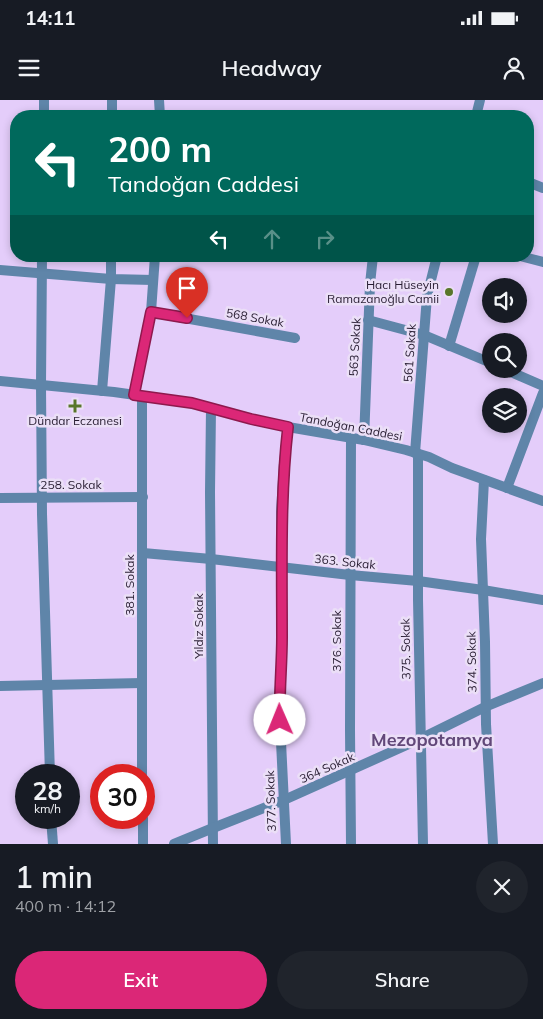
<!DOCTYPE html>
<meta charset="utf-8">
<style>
body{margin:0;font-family:Mulish,sans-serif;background:#20242c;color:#f1f3f6;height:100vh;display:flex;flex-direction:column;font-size:19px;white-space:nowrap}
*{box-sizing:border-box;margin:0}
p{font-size:16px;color:#9ea1a6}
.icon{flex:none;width:28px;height:28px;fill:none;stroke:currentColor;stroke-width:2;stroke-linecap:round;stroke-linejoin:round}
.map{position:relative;height:744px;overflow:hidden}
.panel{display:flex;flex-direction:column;background:#171b24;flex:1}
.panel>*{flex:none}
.top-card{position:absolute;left:10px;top:10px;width:524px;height:152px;border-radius:20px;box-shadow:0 2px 8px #0003;background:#00695c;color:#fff;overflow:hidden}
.tools{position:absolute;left:482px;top:178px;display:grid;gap:10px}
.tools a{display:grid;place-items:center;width:45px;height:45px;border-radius:50%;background:#171b24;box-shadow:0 2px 8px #0003;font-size:25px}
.speed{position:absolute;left:15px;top:664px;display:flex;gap:10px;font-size:25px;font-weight:700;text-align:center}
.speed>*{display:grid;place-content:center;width:65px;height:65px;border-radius:50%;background:#171b24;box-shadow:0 2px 8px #0003;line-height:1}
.speed small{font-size:12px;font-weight:400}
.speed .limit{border:8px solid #d22;background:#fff;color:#111}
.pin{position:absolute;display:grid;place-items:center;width:42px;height:42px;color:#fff;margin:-51px -21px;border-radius:50% 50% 50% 0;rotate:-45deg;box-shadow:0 0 5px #0007}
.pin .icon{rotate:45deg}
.me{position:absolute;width:55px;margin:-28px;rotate:359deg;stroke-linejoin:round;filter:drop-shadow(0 0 4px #0008)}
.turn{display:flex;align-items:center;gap:18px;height:105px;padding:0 15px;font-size:22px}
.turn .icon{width:65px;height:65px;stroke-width:2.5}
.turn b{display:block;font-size:35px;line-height:42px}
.lanes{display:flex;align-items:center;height:48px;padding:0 15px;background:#0003;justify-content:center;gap:25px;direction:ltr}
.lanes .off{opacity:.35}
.round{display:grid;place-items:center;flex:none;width:52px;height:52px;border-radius:26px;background:#20242c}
.headline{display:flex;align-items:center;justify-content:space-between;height:85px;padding:0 15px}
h1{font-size:30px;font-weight:600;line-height:38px}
.cta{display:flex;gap:10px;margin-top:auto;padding:10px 15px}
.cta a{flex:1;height:58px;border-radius:30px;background:#db2777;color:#fff;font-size:20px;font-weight:600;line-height:58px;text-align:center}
.cta a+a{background:#20242c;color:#f1f3f6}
.status{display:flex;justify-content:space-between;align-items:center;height:35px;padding:0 25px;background:#171b24;direction:ltr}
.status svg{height:14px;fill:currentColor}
header{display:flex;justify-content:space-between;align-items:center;height:65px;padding:0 15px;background:#171b24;font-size:22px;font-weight:600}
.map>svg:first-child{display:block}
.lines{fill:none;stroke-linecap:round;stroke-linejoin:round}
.minor{stroke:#5f85a9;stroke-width:10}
.tertiary{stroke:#5f85a9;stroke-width:10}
.route-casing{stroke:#8e194d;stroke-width:12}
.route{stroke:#db2777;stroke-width:9}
.poi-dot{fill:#59762a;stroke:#ebdff7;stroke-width:2}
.labels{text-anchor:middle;stroke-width:5;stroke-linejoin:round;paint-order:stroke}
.poi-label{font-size:12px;fill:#271c31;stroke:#ebdff7;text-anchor:end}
.street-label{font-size:12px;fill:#271c31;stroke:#ebdff7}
.district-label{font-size:18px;font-weight:bold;fill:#624879;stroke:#ebdff7}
</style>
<div class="status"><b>14:11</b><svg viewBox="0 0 49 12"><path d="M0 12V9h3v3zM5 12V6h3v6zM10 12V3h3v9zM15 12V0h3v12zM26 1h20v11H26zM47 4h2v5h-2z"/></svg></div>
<header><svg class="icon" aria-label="menu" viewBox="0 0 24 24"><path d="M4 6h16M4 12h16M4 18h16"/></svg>Headway<svg class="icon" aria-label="person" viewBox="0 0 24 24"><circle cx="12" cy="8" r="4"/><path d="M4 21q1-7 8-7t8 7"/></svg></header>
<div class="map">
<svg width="543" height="744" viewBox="0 0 543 744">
<rect width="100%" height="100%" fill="#e4cdfa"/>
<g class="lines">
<g class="minor">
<polyline points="159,0 160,16"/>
<polyline points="44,16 44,0"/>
<polyline points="112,16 112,0"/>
<polyline points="476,16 480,0"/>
<polyline points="528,82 543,88"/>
<polyline points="42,156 41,285 42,414 50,675"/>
<polyline points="520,156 543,162"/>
<polyline points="0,170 111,179 153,180"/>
<polyline points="151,212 295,238"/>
<polyline points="368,220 424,235 491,263"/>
<polyline points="449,246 476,156"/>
<polyline points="504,269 543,286"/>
<polyline points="102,291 111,179 111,156"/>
<polyline points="134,295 151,212 155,156"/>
<polyline points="211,308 210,392 213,744"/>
<polyline points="351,338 350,630 351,744"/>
<polyline points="364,340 370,184 373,156"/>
<polyline points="415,353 427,196 437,156"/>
<polyline points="418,354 418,500 423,744"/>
<polyline points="484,380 481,439 485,542 486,624 493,744"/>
<polyline points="507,388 543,293"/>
<polyline points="0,398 143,397"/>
<polyline points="143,453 211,459 350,475 418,481 483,490 543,500"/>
<polyline points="0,586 142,583"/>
<polyline points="142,675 142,296"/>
<polyline points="51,718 53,744"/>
<polyline points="143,718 143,744"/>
<polyline points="174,744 213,728 284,700 420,639 485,607 543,583"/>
<polyline points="286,744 279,601 282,552 281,412 284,363 288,327"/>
</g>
<polyline class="tertiary" points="0,281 114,292 192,303 251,319 288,327 364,340 406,350 429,357 452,368 543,401"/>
</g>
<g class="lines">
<defs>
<path id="route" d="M187,218l-36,-6 -17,83 58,8 59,16 37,8c-8,70 -6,140 -6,210 0,28 -3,55 -2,83"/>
</defs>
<use href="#route" class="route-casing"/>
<use href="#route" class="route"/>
</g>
<g class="poi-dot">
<circle cx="449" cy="192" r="5"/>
<path d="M72.5 298.5h5v5h5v5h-5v5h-5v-5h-5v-5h5z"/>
</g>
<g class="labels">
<g class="poi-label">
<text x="439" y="189">Hacı Hüseyin<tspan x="439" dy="14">Ramazanoğlu Camii</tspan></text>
<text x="75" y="325" text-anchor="middle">Dündar Eczanesi</text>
</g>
<g class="street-label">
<text transform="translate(255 218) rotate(10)" y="4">568 Sokak</text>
<text transform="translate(355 247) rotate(-87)" y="4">563 Sokak</text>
<text transform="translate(410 253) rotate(-86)" y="4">561 Sokak</text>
<text transform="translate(351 327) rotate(11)" y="4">Tandoğan Caddesi</text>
<text x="71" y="389">258. Sokak</text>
<text transform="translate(345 462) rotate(6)" y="4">363. Sokak</text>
<text transform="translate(130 485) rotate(-90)" y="4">381. Sokak</text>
<text transform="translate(199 526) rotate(-90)" y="4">Yıldız Sokak</text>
<text transform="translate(337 541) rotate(-90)" y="4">376. Sokak</text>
<text transform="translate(406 549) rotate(-91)" y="4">375. Sokak</text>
<text transform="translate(472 562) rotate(-91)" y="4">374. Sokak</text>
<text transform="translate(327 668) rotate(-24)" y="4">364 Sokak</text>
<text transform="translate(271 701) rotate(-92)" y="4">377. Sokak</text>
</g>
<g class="district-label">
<text x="432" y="646">Mezopotamya</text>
</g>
</g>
</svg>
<div class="tools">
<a><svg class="icon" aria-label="sound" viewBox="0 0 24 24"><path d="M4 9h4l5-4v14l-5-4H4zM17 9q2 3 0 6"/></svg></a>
<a><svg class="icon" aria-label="search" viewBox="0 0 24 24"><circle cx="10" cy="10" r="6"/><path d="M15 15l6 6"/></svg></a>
<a><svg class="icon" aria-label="layers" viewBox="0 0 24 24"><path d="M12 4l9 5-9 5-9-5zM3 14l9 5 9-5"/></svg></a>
</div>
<div class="speed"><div>28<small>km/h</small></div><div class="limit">30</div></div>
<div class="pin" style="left:187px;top:218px;background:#d93025"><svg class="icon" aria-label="arrive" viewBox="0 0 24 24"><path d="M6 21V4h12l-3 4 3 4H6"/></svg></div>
<svg class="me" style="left:280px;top:620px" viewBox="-20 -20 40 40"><circle r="19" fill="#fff"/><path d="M0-13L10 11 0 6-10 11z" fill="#db2777"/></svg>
<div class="top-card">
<div class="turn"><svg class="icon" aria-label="left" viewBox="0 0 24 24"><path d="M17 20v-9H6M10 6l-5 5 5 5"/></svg><div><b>200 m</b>Tandoğan Caddesi</div></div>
<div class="lanes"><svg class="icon" aria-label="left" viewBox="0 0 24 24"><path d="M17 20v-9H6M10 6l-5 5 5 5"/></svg><svg class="icon off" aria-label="ahead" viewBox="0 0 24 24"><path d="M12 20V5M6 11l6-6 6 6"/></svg><svg class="icon off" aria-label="right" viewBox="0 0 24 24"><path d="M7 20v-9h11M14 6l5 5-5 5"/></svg></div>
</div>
</div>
<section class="panel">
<div class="headline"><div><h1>1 min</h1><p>400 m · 14:12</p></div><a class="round"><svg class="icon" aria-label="close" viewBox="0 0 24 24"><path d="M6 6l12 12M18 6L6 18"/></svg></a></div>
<div class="cta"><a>Exit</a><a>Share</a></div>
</section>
